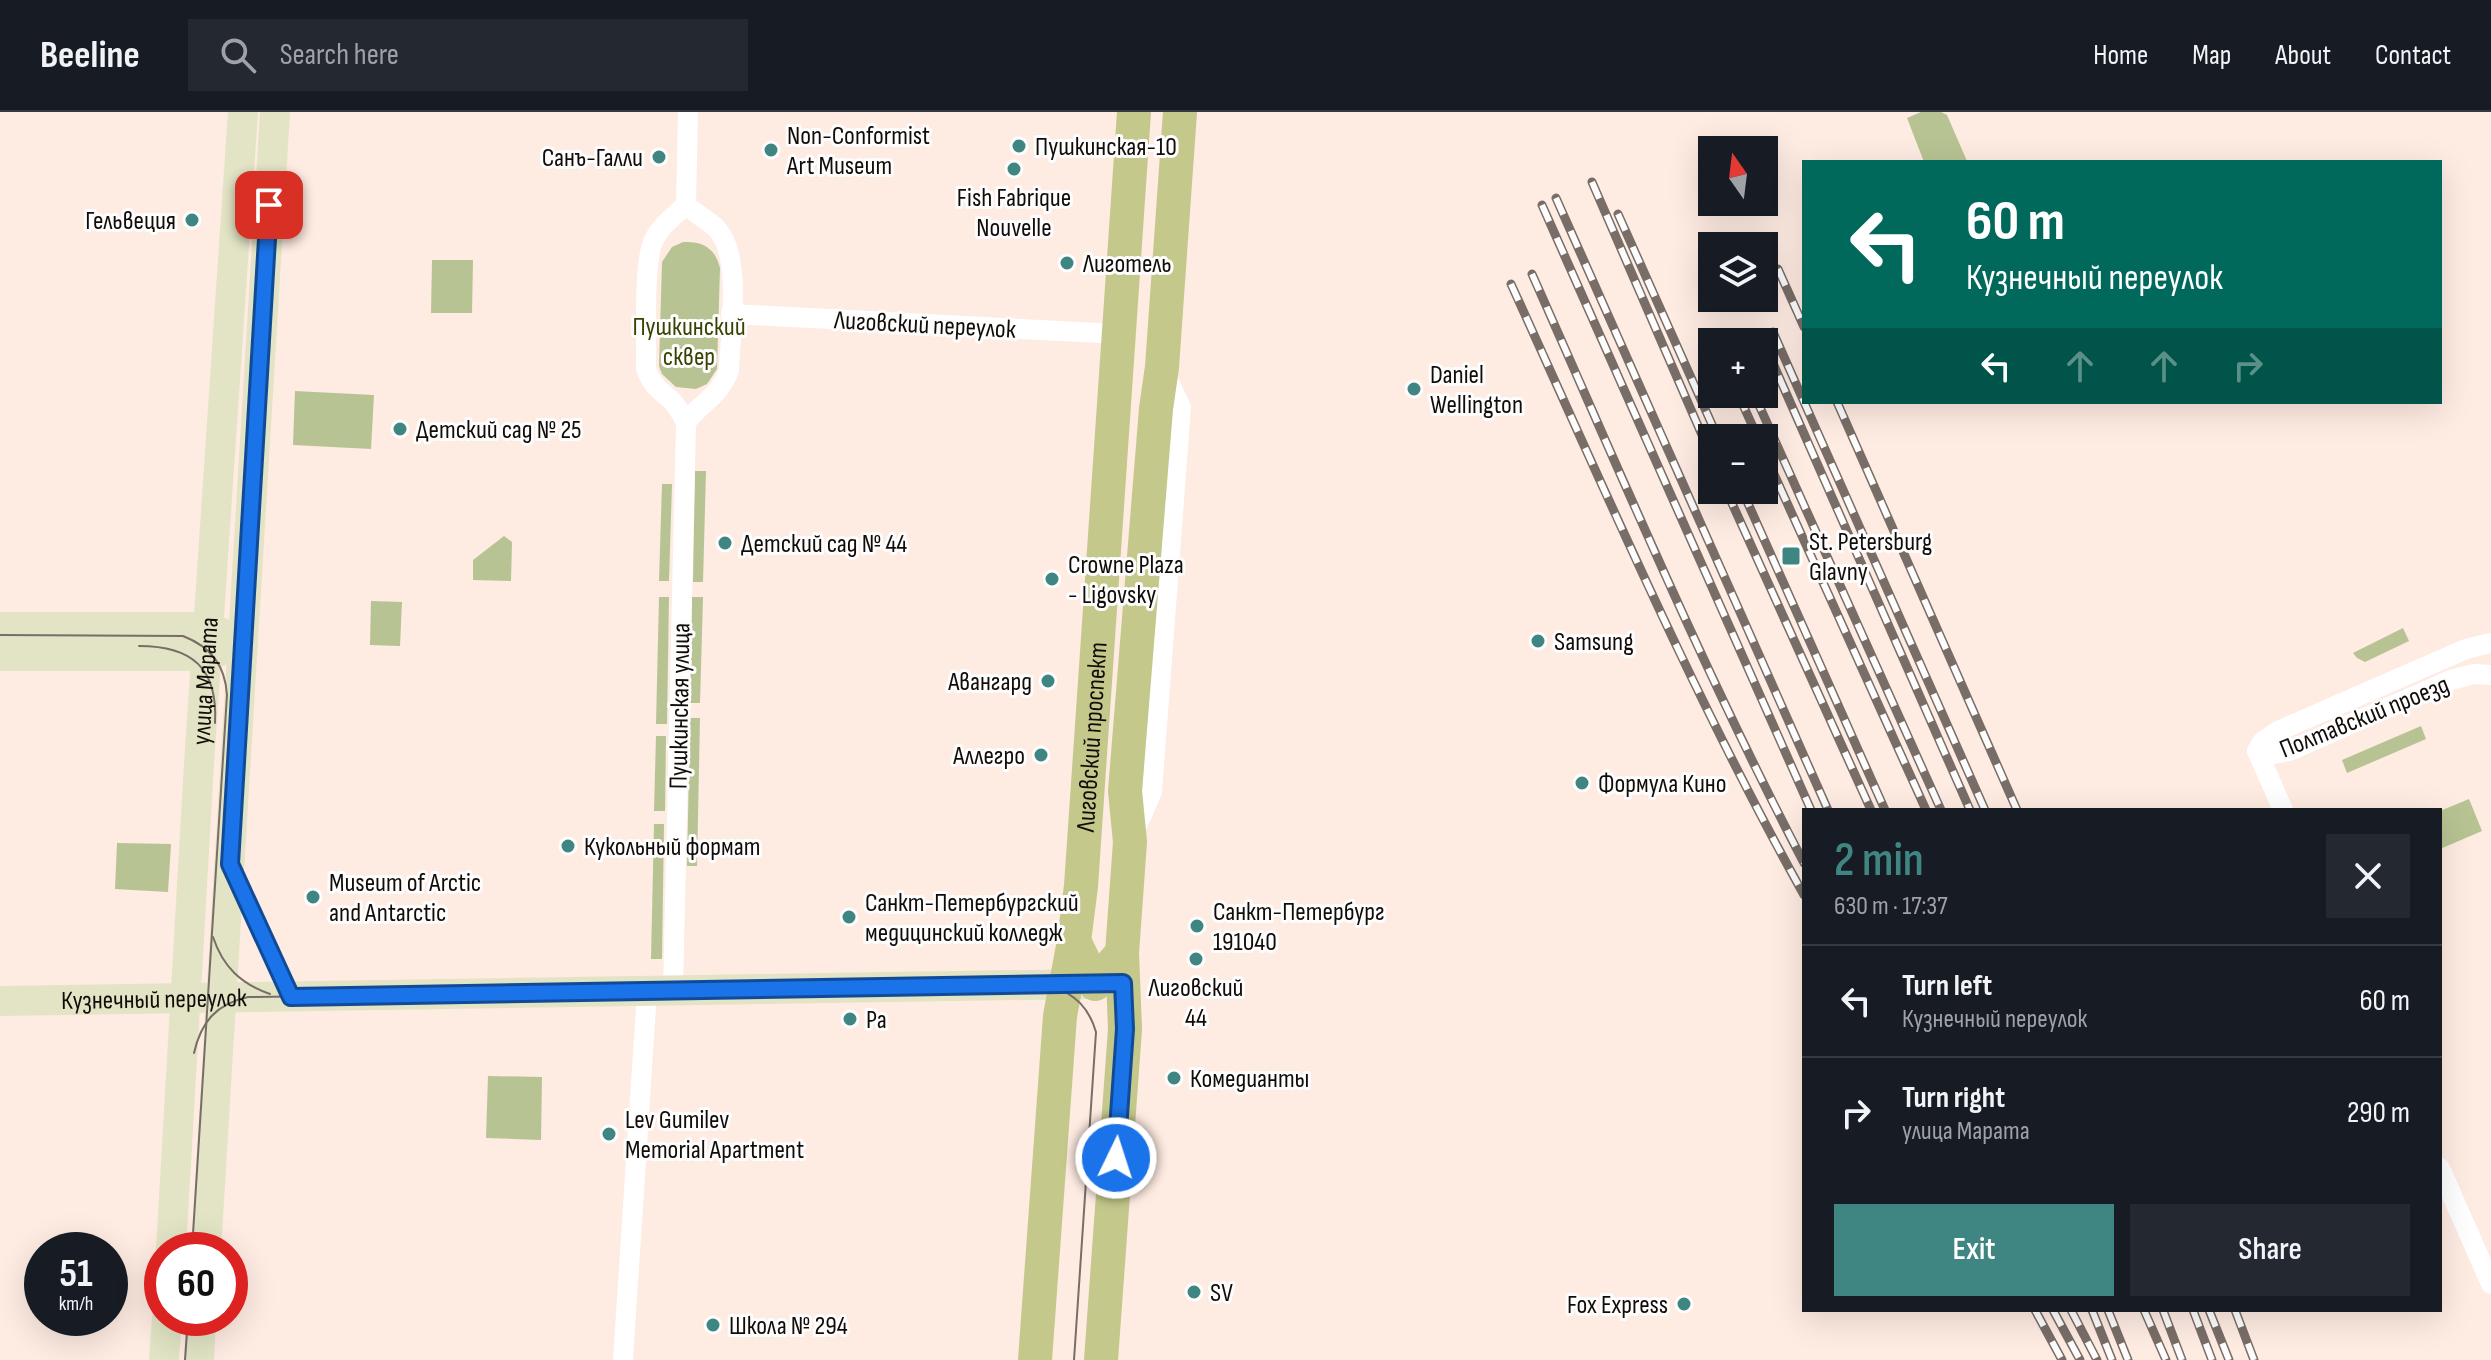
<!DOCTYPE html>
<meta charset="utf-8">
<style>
body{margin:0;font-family:"Sofia Sans Condensed",sans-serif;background:#242831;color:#f1f3f6;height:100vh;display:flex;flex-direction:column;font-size:30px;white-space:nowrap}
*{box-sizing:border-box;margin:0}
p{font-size:26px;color:#9ea1a6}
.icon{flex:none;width:44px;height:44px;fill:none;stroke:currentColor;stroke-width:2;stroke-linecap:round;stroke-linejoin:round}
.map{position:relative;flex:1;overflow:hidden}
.drawer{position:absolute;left:1802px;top:696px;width:640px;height:504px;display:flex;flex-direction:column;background:#171b24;border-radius:0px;box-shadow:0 8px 32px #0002}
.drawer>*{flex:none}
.banner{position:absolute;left:1802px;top:48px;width:640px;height:244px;border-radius:0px;box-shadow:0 8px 32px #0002;background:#00695c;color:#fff;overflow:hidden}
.needle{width:52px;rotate:346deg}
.tools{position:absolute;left:1698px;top:24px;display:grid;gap:16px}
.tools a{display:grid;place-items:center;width:80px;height:80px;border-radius:0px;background:#171b24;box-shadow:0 8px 32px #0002;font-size:40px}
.speed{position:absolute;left:24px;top:1120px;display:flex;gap:16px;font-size:40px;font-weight:700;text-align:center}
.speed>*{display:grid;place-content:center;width:104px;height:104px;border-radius:50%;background:#171b24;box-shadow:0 8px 32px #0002;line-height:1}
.speed small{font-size:20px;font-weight:400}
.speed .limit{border:12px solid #d22;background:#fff;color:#111}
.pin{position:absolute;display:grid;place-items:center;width:68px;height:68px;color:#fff;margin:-34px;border-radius:16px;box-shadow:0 4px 12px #0006}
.me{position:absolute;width:88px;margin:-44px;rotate:4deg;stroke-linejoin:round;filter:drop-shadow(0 0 6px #0008)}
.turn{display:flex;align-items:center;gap:28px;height:168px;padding:0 32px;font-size:36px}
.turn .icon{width:104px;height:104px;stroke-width:2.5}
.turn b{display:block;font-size:56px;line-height:68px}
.lanes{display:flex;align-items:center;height:76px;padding:0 32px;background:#0003;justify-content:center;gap:40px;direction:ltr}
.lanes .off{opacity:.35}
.round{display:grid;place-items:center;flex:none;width:84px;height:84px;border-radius:0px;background:#242831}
.summary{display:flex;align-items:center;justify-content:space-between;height:136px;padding:0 32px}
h1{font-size:48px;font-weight:600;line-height:60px;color:#3f8682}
.action{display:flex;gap:16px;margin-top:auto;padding:16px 32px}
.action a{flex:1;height:92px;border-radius:0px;background:#3f8682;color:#fff;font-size:32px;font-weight:600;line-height:92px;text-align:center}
.action a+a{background:#242831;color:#f1f3f6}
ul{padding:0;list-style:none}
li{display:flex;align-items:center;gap:24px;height:112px;padding:0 32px;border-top:2px solid #363941}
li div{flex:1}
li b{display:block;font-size:30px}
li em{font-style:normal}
header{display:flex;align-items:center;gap:48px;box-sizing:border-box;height:112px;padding:0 40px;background:#171b24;border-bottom:2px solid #363941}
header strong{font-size:38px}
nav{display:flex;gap:44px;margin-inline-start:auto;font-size:28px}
.search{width:560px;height:72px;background:#242831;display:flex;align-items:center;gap:20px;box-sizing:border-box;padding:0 28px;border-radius:0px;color:#9ea1a6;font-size:30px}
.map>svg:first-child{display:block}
.green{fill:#b8c393}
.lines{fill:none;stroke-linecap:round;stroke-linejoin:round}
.street{stroke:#fff;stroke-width:20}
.secondary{stroke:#e2e4c5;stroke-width:30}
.primary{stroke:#c5c88b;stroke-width:34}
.tram{stroke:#786d67;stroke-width:2}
.rail-casing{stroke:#786d67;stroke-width:9}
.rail{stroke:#fdfdfd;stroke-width:6;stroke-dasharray:18;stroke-linecap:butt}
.route-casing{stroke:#114b97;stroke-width:20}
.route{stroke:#1a73e8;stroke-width:14}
.poi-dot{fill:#3f8682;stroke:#fdfdfd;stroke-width:3}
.labels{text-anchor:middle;stroke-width:6;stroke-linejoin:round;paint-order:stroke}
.poi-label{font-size:26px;fill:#120c09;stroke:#fdfdfd;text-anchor:start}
.street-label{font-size:26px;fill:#120c09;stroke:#fdfdfd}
.park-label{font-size:26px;fill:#394200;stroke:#fdfdfd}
</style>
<header>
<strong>Beeline</strong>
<div class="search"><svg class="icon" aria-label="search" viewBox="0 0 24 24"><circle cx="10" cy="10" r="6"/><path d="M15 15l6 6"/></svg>Search here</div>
<nav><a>Home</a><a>Map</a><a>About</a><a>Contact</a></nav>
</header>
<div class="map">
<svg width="2491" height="1248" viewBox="0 0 2491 1248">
<rect width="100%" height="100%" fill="#feebe2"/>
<g class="green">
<polygon points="1921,0 1941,0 1947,3 1967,49 1924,50 1907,6"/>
<path d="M683,130c20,-1 32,6 37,26l-3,101 -10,15 -11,5 -20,-2 -14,-13 -3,-8 3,-104 10,-15z"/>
<polygon points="432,148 473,148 472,201 431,201"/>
<polygon points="295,279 374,283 371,337 293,333"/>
<polygon points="695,359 706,359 703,470 693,470"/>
<polygon points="662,372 672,372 669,469 659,469"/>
<polygon points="504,424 512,430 511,469 473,468 473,448"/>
<polygon points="659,485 669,485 667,612 656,612"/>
<polygon points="692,485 703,485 700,591 690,591"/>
<polygon points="371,489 402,490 400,534 370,533"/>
<polygon points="2403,516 2409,529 2365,550 2357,546 2353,541"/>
<polygon points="690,606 700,606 697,754 687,754"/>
<polygon points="2421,614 2426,627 2347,661 2342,648"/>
<polygon points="656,624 666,624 665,699 654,699"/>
<polygon points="2469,687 2482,719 2440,737 2440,699"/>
<polygon points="654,712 664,712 662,847 651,847"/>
<polygon points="117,731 171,732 168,780 115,777"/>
<polygon points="488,964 542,965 541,1028 486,1026"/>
</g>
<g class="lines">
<g class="street">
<polyline points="731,202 1119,222"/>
<path d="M686,310c17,-21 34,-26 43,-52 1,-36 14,-115 -13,-142 -9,-8 -21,-15 -30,-23"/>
<polyline points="2491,531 2466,537 2278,619 2262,630 2257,639 2269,643 2289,639 2451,568 2474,562 2491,563"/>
<polyline points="2257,639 2283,698"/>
<polyline points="1133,723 1152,680 1181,295 1164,260"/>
<polyline points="231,754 291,885"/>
<path d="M673,879l13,-569c-5,-8 -9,-17 -16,-23 -12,-10 -19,-15 -24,-31 1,-30 -3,-102 7,-126 6,-15 21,-26 33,-37l2,-93"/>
<polyline points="2440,1056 2491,1172"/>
<polyline points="623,1248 647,879"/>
</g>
<g class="secondary">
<polyline points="0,515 210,515 225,523"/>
<polyline points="0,544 207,544 225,537"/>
<path id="s1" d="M0,889l1090,-17"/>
<path id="s2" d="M171,1138l28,-486 44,-652"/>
<polyline points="206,1138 275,0"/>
<polyline points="164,1248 167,1206"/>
<polyline points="199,1248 201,1206"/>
</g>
<g class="primary">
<polyline points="1074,829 1095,872 1122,841"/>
<path id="s3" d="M1035,1248l25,-344 14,-75 7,-55 53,-774"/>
<polyline points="1101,1248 1125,917 1122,841 1130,730 1125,679 1156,297 1162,255 1180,0"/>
</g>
<g class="tram">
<path d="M0,523l183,1c28,11 42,29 44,59l-35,555"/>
<path d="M139,534c53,0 79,22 76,77"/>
<path d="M213,825c10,30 28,47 57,57"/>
<path d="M194,941c7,-31 22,-49 54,-56l804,-11c24,9 37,22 44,46l-22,328"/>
<polyline points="185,1248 188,1206"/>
</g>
<defs>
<g id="rail">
<polyline points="1592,70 1712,346"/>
<polyline points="1556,86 1828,698"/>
<polyline points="1542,93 1811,698"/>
<polyline points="1618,102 1718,326"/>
<polyline points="1778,157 1804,215"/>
<path d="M1532,162c88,198 172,398 272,589"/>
<path d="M1511,172c94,206 183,414 293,611"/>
<polyline points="1773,220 1985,698"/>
<polyline points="1764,231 1970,698"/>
<polyline points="1738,282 1758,326"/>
<polyline points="1754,282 1941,698"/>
<polyline points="1837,290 2017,698"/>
<polyline points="1764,340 1926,698"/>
<polyline points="1726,378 1871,698"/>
<polyline points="1742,378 1885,698"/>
<polyline points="2035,1198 2062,1248"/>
<polyline points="2053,1198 2080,1248"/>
<polyline points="2071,1198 2097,1248"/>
<polyline points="2092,1198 2112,1248"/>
<polyline points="2108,1198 2128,1248"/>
<polyline points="2144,1198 2166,1248"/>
<polyline points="2163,1198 2182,1248"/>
<polyline points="2193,1198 2212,1248"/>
<polyline points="2209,1198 2229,1248"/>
<polyline points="2235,1198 2254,1248"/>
</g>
</defs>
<use href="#rail" class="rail-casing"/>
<use href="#rail" class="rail"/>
</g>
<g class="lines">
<defs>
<polyline id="route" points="269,93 230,752 291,885 1123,871 1125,917 1116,1046"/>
</defs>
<use href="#route" class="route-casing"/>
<use href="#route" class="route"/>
</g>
<g class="poi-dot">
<circle cx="1019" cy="34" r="8"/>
<circle cx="771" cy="38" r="8"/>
<circle cx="659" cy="45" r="8"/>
<circle cx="1014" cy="57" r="8"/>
<circle cx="192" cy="108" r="8"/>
<circle cx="1067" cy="151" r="8"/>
<circle cx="1414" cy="277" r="8"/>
<circle cx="400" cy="317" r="8"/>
<circle cx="725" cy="431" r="8"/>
<rect x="1781" y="434" width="20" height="20" rx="4"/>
<circle cx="1052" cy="467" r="8"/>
<circle cx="1538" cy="529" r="8"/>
<circle cx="1048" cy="569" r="8"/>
<circle cx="1041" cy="643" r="8"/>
<circle cx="1582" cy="671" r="8"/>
<circle cx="568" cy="734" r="8"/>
<circle cx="313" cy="785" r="8"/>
<circle cx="849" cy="805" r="8"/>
<circle cx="1197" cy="814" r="8"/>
<circle cx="1196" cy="847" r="8"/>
<circle cx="850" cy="907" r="8"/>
<circle cx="1174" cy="966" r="8"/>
<circle cx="609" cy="1022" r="8"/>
<circle cx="1194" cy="1180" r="8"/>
<circle cx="1684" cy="1192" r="8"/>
<circle cx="713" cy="1213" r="8"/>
</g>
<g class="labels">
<g class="poi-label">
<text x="787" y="32">Non-Conformist<tspan x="787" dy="30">Art Museum</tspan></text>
<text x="1035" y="43">Пушкинская-10</text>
<text x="643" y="54" text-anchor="end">Санъ-Галли</text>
<text x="1014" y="94" text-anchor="middle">Fish Fabrique<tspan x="1014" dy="30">Nouvelle</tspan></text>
<text x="176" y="117" text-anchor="end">Гельвеция</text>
<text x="1083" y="160">Лиготель</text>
<text x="1430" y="271">Daniel<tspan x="1430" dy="30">Wellington</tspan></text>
<text x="416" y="326">Детский сад № 25</text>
<text x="1809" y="438">St. Petersburg<tspan x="1809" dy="30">Glavny</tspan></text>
<text x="741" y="440">Детский сад № 44</text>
<text x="1068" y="461">Crowne Plaza<tspan x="1068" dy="30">- Ligovsky</tspan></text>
<text x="1554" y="538">Samsung</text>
<text x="1032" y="578" text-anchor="end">Авангард</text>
<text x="1025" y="652" text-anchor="end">Аллегро</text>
<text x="1598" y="680">Формула Кино</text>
<text x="584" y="743">Кукольный формат</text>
<text x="329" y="779">Museum of Arctic<tspan x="329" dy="30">and Antarctic</tspan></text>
<text x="865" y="799">Санкт-Петербургский<tspan x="865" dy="30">медицинский колледж</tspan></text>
<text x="1213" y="808">Санкт-Петербург<tspan x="1213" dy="30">191040</tspan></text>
<text x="1196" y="884" text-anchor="middle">Лиговский<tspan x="1196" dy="30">44</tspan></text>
<text x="866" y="916">Ра</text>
<text x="1190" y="975">Комедианты</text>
<text x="625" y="1016">Lev Gumilev<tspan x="625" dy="30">Memorial Apartment</tspan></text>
<text x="1210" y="1189">SV</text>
<text x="1668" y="1201" text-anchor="end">Fox Express</text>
<text x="729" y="1222">Школа № 294</text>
</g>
<g class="street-label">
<text transform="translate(925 212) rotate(3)" y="9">Лиговский переулок</text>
<text dy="9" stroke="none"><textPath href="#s2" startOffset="570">улица Марата</textPath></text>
<text transform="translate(679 594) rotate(-89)" y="9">Пушкинская улица</text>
<text transform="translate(2364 604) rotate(-22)" y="9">Полтавский проезд</text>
<text dy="9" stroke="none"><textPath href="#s3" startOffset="626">Лиговский проспект</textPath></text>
<text dy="9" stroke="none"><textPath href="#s1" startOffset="154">Кузнечный переулок</textPath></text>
</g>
<g class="park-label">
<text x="689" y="223">Пушкинский<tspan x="689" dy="30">сквер</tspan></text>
</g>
</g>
</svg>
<div class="tools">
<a><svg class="needle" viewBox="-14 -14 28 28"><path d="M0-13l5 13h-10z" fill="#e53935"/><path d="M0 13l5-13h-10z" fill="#9ea1a6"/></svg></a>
<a><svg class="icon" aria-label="layers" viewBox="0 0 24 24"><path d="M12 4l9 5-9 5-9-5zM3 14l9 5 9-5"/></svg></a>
<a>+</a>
<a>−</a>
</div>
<div class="speed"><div>51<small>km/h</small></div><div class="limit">60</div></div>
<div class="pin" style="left:269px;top:93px;background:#d93025"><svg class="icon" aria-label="arrive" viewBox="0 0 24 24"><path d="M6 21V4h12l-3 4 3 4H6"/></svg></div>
<svg class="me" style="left:1116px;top:1046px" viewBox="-20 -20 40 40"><circle r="17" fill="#1a73e8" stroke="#fff" stroke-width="3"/><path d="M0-11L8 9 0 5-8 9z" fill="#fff"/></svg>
<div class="banner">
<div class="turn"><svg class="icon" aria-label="left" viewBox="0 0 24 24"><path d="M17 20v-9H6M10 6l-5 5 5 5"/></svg><div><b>60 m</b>Кузнечный переулок</div></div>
<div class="lanes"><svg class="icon" aria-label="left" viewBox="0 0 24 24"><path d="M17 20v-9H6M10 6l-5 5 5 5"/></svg><svg class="icon off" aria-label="ahead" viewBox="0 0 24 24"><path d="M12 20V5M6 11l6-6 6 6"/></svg><svg class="icon off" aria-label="ahead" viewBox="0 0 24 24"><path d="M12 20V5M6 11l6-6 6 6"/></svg><svg class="icon off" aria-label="right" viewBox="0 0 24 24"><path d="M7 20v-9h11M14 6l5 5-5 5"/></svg></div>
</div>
<section class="drawer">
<div class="summary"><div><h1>2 min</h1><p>630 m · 17:37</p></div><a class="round"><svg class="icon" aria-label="close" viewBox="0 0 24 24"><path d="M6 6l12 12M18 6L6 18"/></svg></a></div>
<ul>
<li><svg class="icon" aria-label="left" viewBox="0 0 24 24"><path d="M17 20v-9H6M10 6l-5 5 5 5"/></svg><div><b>Turn left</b><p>Кузнечный переулок</p></div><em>60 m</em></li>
<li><svg class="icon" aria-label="right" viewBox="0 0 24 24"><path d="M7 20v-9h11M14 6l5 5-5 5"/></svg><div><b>Turn right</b><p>улица Марата</p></div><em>290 m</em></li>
</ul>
<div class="action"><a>Exit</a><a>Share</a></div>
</section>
</div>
